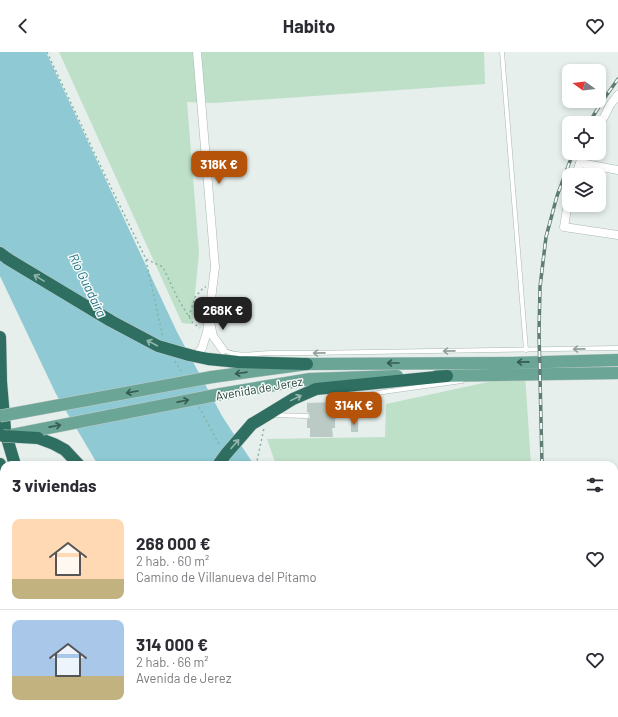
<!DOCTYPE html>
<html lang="es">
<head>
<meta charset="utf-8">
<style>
	body { margin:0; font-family:Barlow,sans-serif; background:#f7f7f7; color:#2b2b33; height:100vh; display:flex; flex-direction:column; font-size:15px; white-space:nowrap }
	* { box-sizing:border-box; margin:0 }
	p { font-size:13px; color:#7c7c81 }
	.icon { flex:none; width:22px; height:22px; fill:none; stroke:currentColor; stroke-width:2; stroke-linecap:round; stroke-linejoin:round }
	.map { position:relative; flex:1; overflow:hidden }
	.panel { position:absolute; left:0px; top:409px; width:618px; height:256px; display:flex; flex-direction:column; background:#fff; border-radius:12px 12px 0 0; box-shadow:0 2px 6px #0003 }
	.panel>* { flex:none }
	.needle { width:26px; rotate:285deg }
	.fabs { position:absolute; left:562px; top:12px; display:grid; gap:8px }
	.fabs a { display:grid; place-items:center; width:44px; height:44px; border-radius:8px; background:#fff; box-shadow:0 2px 6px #0003; font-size:20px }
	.price { position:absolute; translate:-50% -34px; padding:0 9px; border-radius:8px; background:#b45309; color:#fff; font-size:13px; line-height:26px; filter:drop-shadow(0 1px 2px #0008) }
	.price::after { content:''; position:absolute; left:50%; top:24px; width:12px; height:9px; margin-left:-6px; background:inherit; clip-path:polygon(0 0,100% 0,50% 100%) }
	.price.active { background:#222; color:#fff }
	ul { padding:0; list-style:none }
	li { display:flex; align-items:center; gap:12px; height:100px; padding:0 12px }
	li+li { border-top:1px solid #e1e1e2 }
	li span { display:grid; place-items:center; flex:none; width:112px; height:80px; border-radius:8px; color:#555 }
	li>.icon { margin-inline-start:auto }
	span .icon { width:48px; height:48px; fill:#fffc; stroke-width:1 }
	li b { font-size:17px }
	h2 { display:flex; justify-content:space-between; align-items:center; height:48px; padding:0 12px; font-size:17px }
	header { display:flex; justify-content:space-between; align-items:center; height:52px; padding:0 12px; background:#fff; font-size:18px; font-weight:700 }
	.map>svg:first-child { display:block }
	.green { fill:#bfe0c8 }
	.water { fill:#8ec9d4 }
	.building { fill:#bbcac4 }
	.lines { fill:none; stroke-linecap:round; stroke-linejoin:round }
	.service-casing { stroke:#a8b8b2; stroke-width:5 }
	.minor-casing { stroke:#a8b8b2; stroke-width:9 }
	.primary-casing { stroke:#c2cac8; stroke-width:13 }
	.motorway-casing { stroke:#c2cac8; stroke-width:13 }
	.path { stroke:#86b3a5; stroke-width:1.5; stroke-dasharray:2 3; stroke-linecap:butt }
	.service { stroke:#fff; stroke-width:4 }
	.minor { stroke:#fff; stroke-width:8 }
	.primary { stroke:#6aa596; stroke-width:12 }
	.motorway { stroke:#2f6f62; stroke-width:12 }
	.rail-casing { stroke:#5f7d75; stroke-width:3.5 }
	.rail { stroke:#f7fbf9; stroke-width:2; stroke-dasharray:6; stroke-linecap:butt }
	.primary-bridge-casing { stroke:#c2cac8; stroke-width:13; stroke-linecap:butt }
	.motorway-bridge-casing { stroke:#c2cac8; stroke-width:13; stroke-linecap:butt }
	.primary-bridge { stroke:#6aa596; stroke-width:12 }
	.motorway-bridge { stroke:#2f6f62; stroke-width:12 }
	.oneway { stroke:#93b5ae }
	.oneway2 { stroke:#92a09c }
	.oneway3 { stroke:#365b51 }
	.labels { text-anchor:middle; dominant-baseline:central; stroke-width:3; stroke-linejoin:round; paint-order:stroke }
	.street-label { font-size:12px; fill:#24423a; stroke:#f7fbf9 }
	.water-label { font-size:13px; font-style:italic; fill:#1c6f80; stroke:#f7fbf9 }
</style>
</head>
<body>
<header><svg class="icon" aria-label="back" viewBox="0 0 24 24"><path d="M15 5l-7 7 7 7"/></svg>Habito<svg class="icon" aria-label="heart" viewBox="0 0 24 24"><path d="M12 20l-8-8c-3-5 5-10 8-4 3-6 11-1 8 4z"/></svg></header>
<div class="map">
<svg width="618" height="665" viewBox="0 0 618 665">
	<rect width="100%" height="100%" fill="#e6efeb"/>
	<g class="green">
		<path d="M59,0H484L485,32L214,51L187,50L199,201L192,272L182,271Z"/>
		<path d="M525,322L531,413H276L267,387L385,385L386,352Z"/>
		<path d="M614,541H618V665H451L448,661H614Z"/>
		<path d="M148,661H241L244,665H145Z"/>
	</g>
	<g class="water">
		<path d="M0,0H46L177,280L222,364L254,413H98L56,342L0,224Z"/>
		<path d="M253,661H423L426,665H256Z"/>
	</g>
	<g class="building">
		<path d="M334,350V359L332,364L333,366L335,367V376H332L333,385H310V376H307V367L310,366V364L309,361L307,360V351Z"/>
		<rect x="351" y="367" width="7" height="13"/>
	</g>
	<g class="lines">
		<defs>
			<g id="service">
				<path d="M502,0L526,298"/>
				<path d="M223,298C240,306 255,301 272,301C284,301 295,301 307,301L618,296"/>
				<path d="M273,363L307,364"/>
				<path d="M335,364L349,346L390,339L462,329"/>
			</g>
			<g id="minor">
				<path d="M599,75L610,53L618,43"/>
				<path d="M580,111L618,118"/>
				<path d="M576,123L580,111L585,101"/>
				<path d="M569,145L564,175L618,183"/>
				<path d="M210,270L213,284L223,298"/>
				<path d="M192,303L198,301L202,296L207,280L215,215L197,0"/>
			</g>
			<g id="primary">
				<path d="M437,324L618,321"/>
				<path d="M212,325L307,312L511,311L618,308"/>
				<path d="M221,342L310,327L397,324"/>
			</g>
			<g id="motorway">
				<path d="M0,201L8,207"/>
				<path d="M0,285L1,330L5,377"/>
				<path d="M189,303L208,307L238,310L307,312"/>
				<path d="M252,372L267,363L293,347L316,337L447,324"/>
				<path d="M4,376L15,413"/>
				<path d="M38,386L54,392L65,398L79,413"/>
				<path d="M0,412L4,433"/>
				<path d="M0,435L4,448"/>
				<path d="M0,566L4,567"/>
				<path d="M0,653L4,637"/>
				<path d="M12,665L13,661"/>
				<path d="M54,665L57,661"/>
			</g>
		</defs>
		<use href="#service" class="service-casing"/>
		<use href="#minor" class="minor-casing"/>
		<use href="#primary" class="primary-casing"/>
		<use href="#motorway" class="motorway-casing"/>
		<g class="path">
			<path d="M47,0L101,115L146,207L163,215L177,245L189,265L193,271L200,276"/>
			<path d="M146,208L163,286"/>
			<path d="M189,265L195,245L204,235H206"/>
			<path d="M175,309L182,321"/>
			<path d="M199,355L220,394"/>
			<path d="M259,413L257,409L264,376"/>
			<path d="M116,661L122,665"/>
			<path d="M224,661L228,665"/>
			<path d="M426,661L429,665"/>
			<path d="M70,665L73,661"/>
			<path d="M99,665L101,661"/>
			<path d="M102,665L105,661"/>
			<path d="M123,665L125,661"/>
			<path d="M127,665L130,661"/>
			<path d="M144,665L147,661"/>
		</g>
		<use href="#service" class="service"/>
		<use href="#minor" class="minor"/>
		<use href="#primary" class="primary"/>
		<use href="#motorway" class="motorway"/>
		<defs>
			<g id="rail">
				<path d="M589,71L603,48L618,27"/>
				<path d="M542,413L539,280L540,235L546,185L557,144L573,101"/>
				<path d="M478,665L480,661"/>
			</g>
		</defs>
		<use href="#rail" class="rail-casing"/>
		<use href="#rail" class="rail"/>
		<defs>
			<g id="primary-bridge">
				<path d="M0,364L212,325"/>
				<path d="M12,383L221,342"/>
			</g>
			<g id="motorway-bridge">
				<path d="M8,207L111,269L158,294L189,303"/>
				<path d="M3,384L38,386"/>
				<path d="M218,413L226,402L252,372"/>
			</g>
		</defs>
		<use href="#primary-bridge" class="primary-bridge-casing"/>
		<use href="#motorway-bridge" class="motorway-bridge-casing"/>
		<use href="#primary-bridge" class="primary-bridge"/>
		<use href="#motorway-bridge" class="motorway-bridge"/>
	</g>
	<defs><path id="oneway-shaft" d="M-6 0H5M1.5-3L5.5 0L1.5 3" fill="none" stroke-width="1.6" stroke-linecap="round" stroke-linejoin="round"/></defs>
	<g class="oneway">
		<use href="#oneway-shaft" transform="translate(39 226) rotate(-149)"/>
		<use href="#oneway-shaft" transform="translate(152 291) rotate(-152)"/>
		<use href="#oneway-shaft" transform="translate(296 346) rotate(-26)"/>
		<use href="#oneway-shaft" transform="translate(235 392) rotate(-49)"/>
	</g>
	<g class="oneway2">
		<use href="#oneway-shaft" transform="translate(579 297) rotate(179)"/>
		<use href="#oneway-shaft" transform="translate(449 299) rotate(179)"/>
		<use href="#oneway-shaft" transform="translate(319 301) rotate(179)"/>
	</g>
	<g class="oneway3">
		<use href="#oneway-shaft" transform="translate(523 310) rotate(179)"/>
		<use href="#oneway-shaft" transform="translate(393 311) rotate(180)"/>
		<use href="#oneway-shaft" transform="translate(241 321) rotate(172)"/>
		<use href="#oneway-shaft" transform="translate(132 340) rotate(170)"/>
		<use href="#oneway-shaft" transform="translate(183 349) rotate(-11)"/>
		<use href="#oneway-shaft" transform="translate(55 374) rotate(-11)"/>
	</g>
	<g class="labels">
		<g class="street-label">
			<text transform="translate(259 336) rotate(-10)">Avenida de Jerez</text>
		</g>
		<g class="water-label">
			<text transform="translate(88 233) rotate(64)">Río Guadaíra</text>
		</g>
	</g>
</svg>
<div class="fabs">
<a><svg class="needle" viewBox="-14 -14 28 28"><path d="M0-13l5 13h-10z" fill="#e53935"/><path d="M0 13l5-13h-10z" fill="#7c7c81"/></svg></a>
<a><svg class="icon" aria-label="locate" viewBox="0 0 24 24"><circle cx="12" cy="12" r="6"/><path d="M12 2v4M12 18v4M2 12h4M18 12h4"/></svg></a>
<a><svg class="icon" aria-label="layers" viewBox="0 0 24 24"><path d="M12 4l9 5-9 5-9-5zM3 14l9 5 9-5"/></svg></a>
</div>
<b class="price" style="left:219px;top:133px">318K €</b>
<b class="price active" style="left:223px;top:279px">268K €</b>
<b class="price" style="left:354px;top:374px">314K €</b>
<section class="panel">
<h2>3 viviendas<svg class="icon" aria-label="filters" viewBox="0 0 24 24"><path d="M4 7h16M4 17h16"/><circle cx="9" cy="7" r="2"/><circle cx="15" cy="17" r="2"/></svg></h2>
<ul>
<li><span style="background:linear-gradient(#ffd9b3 75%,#c2b280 0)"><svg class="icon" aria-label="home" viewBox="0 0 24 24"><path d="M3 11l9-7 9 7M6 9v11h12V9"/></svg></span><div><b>268 000 €</b><p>2 hab. · 60 m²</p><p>Camino de Villanueva del Pítamo</p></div><svg class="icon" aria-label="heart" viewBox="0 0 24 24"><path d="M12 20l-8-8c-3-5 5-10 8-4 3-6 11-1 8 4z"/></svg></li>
<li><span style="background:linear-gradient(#a9c7e8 70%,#c2b280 0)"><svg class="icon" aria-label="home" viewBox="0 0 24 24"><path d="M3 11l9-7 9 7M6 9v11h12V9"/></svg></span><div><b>314 000 €</b><p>2 hab. · 66 m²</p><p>Avenida de Jerez</p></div><svg class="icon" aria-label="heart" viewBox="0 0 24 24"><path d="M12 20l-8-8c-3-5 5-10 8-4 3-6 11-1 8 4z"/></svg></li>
</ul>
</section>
</div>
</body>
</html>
